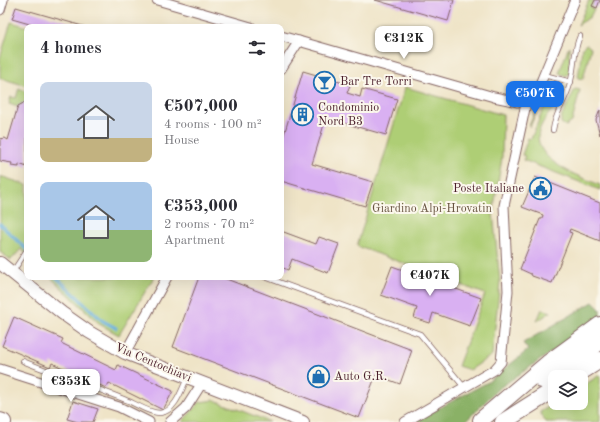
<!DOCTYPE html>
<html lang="en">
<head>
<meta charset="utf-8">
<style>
	body { margin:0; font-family:"Old Standard TT",serif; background:#f2f2f3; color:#2b2b33; height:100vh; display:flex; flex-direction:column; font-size:15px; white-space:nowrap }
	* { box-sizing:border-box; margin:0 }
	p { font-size:13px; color:#7c7c81 }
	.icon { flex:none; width:22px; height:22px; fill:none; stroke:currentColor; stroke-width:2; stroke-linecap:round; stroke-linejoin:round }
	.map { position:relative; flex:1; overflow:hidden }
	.panel { position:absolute; left:24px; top:24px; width:260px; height:256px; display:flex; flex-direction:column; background:#fff; border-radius:8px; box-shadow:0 4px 16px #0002 }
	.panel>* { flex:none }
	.tools { position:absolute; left:548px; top:370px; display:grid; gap:8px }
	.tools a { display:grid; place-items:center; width:40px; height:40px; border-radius:8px; background:#fff; box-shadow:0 4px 16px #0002; font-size:20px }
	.price { position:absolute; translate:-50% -34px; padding:0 9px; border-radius:8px; background:#fff; color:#222; font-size:13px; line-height:26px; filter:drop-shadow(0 1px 2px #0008) }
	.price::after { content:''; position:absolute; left:50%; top:24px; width:12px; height:9px; margin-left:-6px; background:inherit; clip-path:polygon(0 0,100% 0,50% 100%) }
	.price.selected { background:#1a73e8; color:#fff }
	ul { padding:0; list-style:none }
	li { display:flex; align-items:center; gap:12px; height:100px; padding:0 16px }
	li span { display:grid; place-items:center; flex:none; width:112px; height:80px; border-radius:8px; color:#555 }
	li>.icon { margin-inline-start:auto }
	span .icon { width:48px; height:48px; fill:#fffc; stroke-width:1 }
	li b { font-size:17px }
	h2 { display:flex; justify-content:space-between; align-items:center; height:48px; padding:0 16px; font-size:17px }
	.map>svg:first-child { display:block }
	.green { fill:#aece75; stroke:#7c7650 }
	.forest { fill:#8ab166; stroke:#6a6848 }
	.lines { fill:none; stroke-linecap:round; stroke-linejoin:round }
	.stream { stroke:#63addb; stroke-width:3.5 }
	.building { fill:#d9b0f2 }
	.lane-casing { stroke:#846462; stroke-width:6 }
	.street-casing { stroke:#846462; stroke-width:11 }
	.secondary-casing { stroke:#846462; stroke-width:14 }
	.highway-casing { stroke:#846462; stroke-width:18 }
	.lane { stroke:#fff; stroke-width:4.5 }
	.street { stroke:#fff; stroke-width:9 }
	.secondary { stroke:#fff; stroke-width:12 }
	.highway { stroke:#fff; stroke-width:16 }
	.labels { text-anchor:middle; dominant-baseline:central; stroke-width:4; stroke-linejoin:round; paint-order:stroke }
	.poi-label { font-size:12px; fill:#4a1f2b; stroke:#fbf7ec; text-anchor:start }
	.park-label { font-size:12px; fill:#685441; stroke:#fbf7ec }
	.street-label { font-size:12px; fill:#4a1f2b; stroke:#fbf7ec }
</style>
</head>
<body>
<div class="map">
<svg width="600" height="422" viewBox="0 0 600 422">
	<rect width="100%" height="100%" fill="#fbf7ec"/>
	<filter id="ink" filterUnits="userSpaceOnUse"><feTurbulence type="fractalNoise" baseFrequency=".025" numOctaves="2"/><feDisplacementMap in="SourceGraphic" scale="8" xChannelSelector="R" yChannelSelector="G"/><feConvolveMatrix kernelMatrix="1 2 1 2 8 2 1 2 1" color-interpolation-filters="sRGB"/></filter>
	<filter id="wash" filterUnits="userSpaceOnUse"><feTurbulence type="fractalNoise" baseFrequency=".012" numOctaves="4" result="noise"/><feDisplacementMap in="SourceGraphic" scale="16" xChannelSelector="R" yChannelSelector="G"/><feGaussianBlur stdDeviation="0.9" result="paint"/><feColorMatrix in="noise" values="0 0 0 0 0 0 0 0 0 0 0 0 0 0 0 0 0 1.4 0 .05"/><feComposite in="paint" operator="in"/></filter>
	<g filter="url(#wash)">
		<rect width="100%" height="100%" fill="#efe4c7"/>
		<g class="green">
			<path d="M589,0H595L591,8L594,9L590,17L578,25Z"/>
			<path d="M11,22L28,27L27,86L0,78V58Z"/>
			<path d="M586,44L591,48L583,79L578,78L582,48Z"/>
			<path d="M569,46L570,72L566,76L559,73Z"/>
			<path d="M546,86H547L530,127L529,126Z"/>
			<path d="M557,86L564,87L565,90C559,103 547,114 541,126C526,158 578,176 600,185V190L523,160L525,156L522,155L528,138L531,139L552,88Z"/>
			<path d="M405,87L503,115L502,158L493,213L500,282L492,355L470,370L458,366L485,294L357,246Z"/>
			<path d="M19,88L27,92V101L18,107L9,104L11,97L16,98Z"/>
			<path d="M575,89L580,90L572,122L566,126L561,123V118Z"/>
			<path d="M0,176L27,185V255L21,249L11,260L0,252Z"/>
			<path d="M50,277H154L119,335L101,325Z"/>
			<path d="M542,309L551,312L537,321Z"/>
			<path d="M600,375V422H546L540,412L555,403H581V387Z"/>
			<path d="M214,400L270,422H182L200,402Z"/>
		</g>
		<path class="forest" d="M593,302L600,309V319L498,389L467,420L464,422H413L488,382L528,350L523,343Z"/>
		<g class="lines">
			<g class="stream">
				<path d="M0,224L27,250"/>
				<path d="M56,277L103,321L116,328"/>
			</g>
		</g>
		<g id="blocks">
			<g class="building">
				<path d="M375,0H454L448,21Z"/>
				<path d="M595,0H600L597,8L592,6Z"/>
				<path d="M16,7L86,27H40L12,19Z"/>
				<path d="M303,71L350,85L347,93L360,97L362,89L397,99L386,135L326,118L312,164L373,182L365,206L281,181V137L283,138Z"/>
				<path d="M27,101V167L19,164V167L11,166L12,163L0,161V139L5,138L8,140L18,106Z"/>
				<path d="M600,110V135L596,120Z"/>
				<path d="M535,177L600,203V241L570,229L569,232L572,233L552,283L532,276L531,274L520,269L540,219H542L543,215L522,207Z"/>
				<path d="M281,231L316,244L319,237L339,244L328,273L292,259L288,270L281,267Z"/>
				<path d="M392,266L481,298L470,326L433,313L430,323L414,318L417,308L381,295Z"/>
				<path d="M199,277H221L412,350L400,384L376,375L359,418L173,347Z"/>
				<path d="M14,317L63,339L61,343L116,370L118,365L173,391L163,410L109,383L106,388L52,363L50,367L2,346Z"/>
				<path d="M73,401L98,409L93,422H78L67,419Z"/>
			</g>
		</g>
	</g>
	<g filter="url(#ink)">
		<use href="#blocks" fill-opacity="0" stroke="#846462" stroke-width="1"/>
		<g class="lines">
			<defs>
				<g id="lane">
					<path d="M544,75L571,82"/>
					<path d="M553,130C555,113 566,100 570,84C575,68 573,51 580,36"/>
					<path d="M12,273L27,250"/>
					<path d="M265,277L420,334L464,387"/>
					<path d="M23,361C56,375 92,386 126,400C137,404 148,413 160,413C175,412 182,389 187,378"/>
				</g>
				<g id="street">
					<path d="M157,0L251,27"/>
					<path d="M0,10L3,0"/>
					<path d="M281,36L494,97L518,102L527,99"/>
					<path d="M281,69L299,41"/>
					<path d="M125,353L167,277"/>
					<path d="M0,369L119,407L149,422"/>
					<path d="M170,422L186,408L202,383"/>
					<path d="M405,422L494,370L501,362L508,291L504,206L527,99L540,84L575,0"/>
				</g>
				<path id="secondary" d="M0,263L62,313L89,332L125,353L303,422"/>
				<g id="highway">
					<path d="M573,377L600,360"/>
					<path d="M542,380L600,342"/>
					<path d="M481,420L548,363L600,325"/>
					<path d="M0,421L3,422"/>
					<path d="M503,422L555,389"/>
				</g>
			</defs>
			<use href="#lane" class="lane-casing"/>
			<use href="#street" class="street-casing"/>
			<use href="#secondary" class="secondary-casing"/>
			<use href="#highway" class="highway-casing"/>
			<use href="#lane" class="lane"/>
			<use href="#street" class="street"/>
			<use href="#secondary" class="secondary"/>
			<use href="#highway" class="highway"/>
		</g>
	</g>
	<defs>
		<symbol id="bar-ring" viewBox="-11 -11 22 22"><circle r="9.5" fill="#fbf7ec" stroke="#1f6fb2" stroke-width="1.5"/><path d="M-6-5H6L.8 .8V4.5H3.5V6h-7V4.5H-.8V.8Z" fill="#1f6fb2"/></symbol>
		<symbol id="building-ring" viewBox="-11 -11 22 22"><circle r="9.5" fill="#fbf7ec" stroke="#1f6fb2" stroke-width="1.5"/><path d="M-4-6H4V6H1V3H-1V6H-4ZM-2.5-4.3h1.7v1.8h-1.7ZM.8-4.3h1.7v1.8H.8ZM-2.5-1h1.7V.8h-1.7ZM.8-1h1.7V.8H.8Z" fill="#1f6fb2"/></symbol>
		<symbol id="civic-ring" viewBox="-11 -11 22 22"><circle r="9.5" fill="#fbf7ec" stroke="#1f6fb2" stroke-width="1.5"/><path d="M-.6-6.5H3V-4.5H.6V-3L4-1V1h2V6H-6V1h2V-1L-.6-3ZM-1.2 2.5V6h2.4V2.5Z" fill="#1f6fb2"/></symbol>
		<symbol id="shop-ring" viewBox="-11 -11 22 22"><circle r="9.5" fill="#fbf7ec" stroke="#1f6fb2" stroke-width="1.5"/><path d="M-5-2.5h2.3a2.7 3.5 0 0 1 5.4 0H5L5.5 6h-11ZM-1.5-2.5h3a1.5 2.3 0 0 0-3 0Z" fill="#1f6fb2"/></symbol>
	</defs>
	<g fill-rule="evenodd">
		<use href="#bar-ring" x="312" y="70" width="25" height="25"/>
		<use href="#building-ring" x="290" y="102" width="25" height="25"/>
		<use href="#civic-ring" x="528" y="176" width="25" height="25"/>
		<use href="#shop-ring" x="306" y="364" width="25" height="25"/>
	</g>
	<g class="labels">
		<g class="poi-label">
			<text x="340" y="82">Bar Tre Torri</text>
			<text x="318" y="108">Condominio<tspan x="318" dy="14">Nord B3</tspan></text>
			<text x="524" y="189" text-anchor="end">Poste Italiane</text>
			<text x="334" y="377">Auto G.R.</text>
		</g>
		<g class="park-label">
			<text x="432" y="209">Giardino Alpi-Hrovatin</text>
		</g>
		<g class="street-label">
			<text transform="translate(153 363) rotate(23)">Via Centochiavi</text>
		</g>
	</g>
</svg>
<div class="tools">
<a><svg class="icon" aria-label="layers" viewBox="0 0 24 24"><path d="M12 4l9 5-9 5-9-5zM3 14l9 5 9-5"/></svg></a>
</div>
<b class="price" style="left:404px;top:60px">€312K</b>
<b class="price selected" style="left:535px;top:115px">€507K</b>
<b class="price" style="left:430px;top:297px">€407K</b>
<b class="price" style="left:71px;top:403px">€353K</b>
<section class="panel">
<h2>4 homes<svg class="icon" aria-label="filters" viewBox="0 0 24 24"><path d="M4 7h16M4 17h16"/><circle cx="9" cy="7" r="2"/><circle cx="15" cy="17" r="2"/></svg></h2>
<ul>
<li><span style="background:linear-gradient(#c9d6e8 70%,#c2b280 0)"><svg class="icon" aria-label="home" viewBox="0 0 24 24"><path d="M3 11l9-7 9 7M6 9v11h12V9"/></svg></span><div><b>€507,000</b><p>4 rooms · 100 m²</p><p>House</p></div></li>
<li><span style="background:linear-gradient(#a9c7e8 60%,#8fb573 0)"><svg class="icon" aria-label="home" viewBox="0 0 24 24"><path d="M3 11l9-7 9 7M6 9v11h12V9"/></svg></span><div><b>€353,000</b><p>2 rooms · 70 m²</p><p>Apartment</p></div></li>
</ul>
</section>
</div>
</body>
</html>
